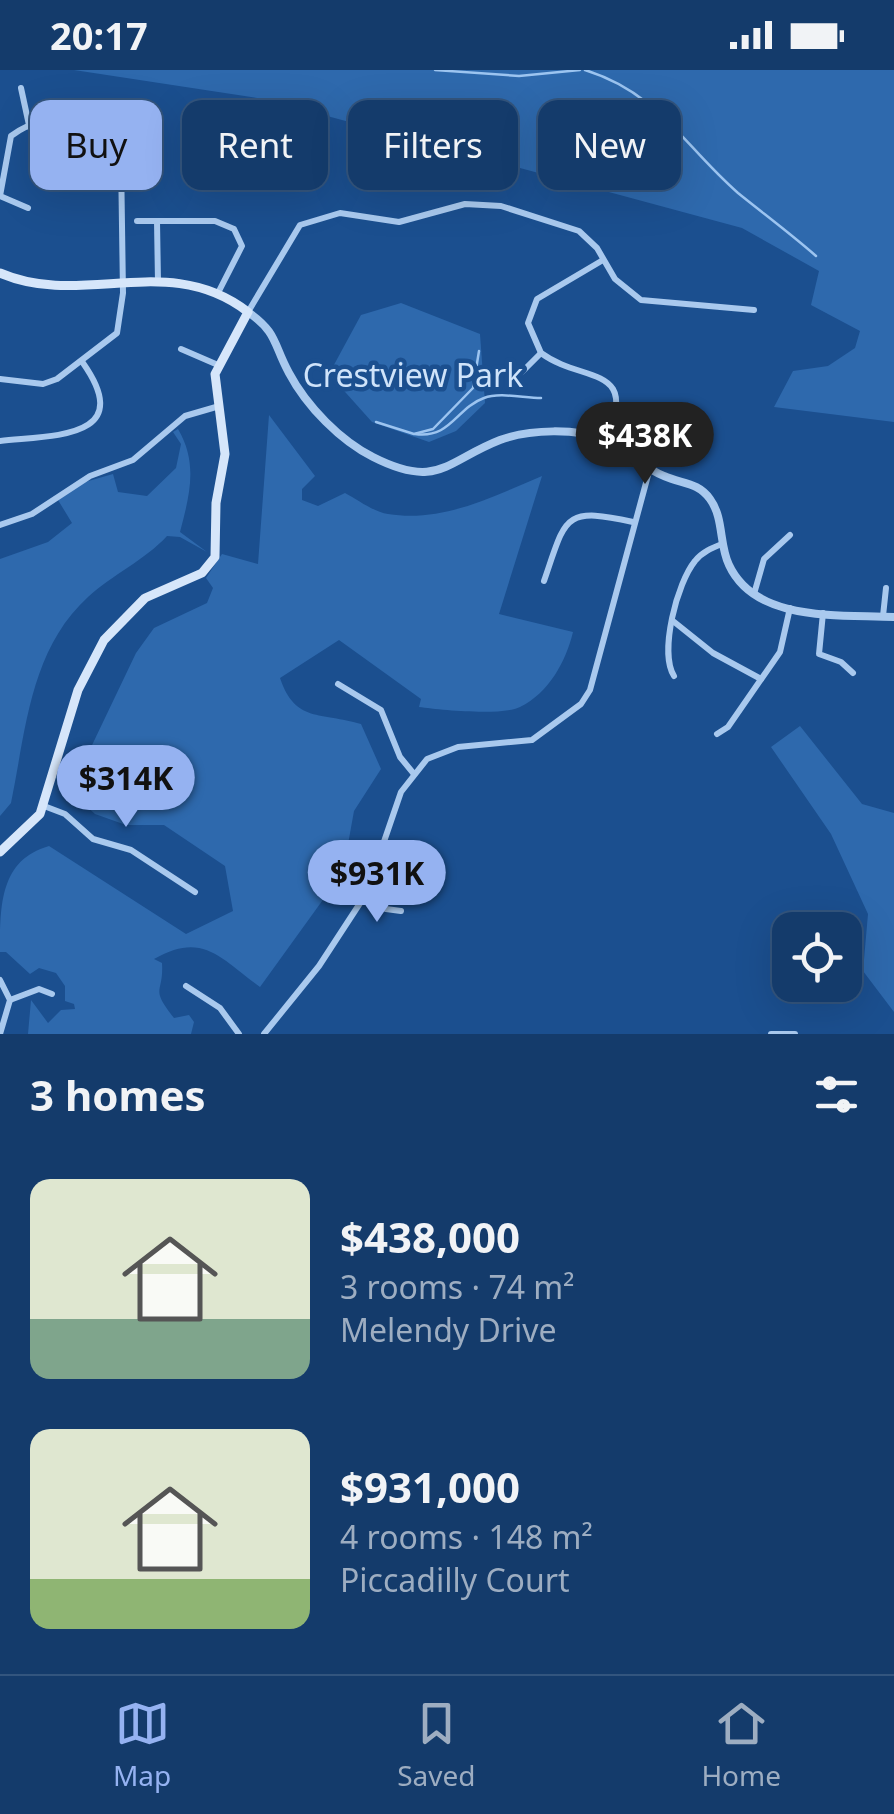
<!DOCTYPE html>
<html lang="en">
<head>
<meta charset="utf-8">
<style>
	body { margin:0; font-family:"Noto Sans",sans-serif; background:#1d4271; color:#f1f3f6; height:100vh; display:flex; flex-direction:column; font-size:38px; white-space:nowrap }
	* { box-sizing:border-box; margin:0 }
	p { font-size:32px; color:#9dadc1 }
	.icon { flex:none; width:55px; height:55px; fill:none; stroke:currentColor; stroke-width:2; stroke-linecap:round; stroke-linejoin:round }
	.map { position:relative; height:964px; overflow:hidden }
	.details { display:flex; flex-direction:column; background:#143b6b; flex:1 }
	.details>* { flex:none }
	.banner { position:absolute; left:30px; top:30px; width:835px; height:90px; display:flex; gap:20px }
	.buttons { position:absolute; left:772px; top:842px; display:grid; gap:20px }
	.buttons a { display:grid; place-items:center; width:90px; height:90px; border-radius:20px; background:#143b6b; box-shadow:0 10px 40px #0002,0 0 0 2px #33557e; font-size:50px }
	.price { position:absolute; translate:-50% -85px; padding:0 22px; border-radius:35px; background:#95b2f1; color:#111; font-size:32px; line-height:65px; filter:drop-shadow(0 2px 5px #0008) }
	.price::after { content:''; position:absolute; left:50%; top:60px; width:30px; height:22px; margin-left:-15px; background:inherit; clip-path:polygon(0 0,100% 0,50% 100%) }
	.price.on { background:#222; color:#fff }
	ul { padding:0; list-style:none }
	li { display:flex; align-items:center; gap:30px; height:250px; padding:0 30px }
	li span { display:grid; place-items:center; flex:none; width:280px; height:200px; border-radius:20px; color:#555 }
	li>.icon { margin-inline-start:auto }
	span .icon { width:120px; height:120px; fill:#fffc; stroke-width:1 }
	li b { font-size:42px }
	h2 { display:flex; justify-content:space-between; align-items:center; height:120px; padding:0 30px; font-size:42px }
	.pill { padding:0 35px; border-radius:20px; background:#143b6b; box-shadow:0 10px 40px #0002,0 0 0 2px #33557e; font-size:35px; line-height:90px }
	.pill.on { background:#95b2f1; color:#111 }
	.status { display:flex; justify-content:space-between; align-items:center; height:70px; padding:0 50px; background:#143b6b; direction:ltr }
	.status svg { height:28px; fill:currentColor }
	.dock { display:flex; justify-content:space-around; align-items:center; height:140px; border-top:2px solid #33557e; background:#143b6b; font-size:28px; color:#9dadc1 }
	.dock a { display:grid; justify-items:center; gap:5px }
	.dock .on { color:#95b2f1 }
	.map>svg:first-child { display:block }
	.green { fill:#2e69ad }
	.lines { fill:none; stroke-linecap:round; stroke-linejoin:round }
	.stream { stroke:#9cc4f0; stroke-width:2.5 }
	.minor { stroke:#a9c9ee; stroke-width:6 }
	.tertiary { stroke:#a9c9ee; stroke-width:8 }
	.secondary { stroke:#d6e6fa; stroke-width:9 }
	.labels { text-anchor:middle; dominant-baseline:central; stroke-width:9; stroke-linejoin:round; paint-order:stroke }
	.park-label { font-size:32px; fill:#cfe3fa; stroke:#1b4f8f }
</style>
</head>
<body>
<div class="status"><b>20:17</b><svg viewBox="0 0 49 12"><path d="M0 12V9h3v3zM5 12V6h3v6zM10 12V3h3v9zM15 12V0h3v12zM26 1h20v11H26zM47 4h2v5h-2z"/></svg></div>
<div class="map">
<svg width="894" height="964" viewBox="0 0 894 964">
	<rect width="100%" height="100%" fill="#1b4f8f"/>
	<g class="green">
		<path d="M74,0H894V352L774,337L793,301L828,296L855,278L860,261L811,235L819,201L742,158L316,43L303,35Z"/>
		<path d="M401,233L480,264L485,333L456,361L429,372L372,352L329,304L361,245Z"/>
		<path d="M269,345L315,406L302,419V430L318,436L345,423C358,430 374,442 388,444C443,453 494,426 542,406L499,544L573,562C566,591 549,623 520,637C501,646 441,640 419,637L421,629L339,570L280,608C295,653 321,642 361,654L381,699L354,741L343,802L260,917C220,888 203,861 154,889L162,893C164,925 149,916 174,948L189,945L194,952L191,964H28L31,930L48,953L61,940L75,939L74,934L65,931V916L56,903L39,898L30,904L6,882H0C0,835 0,790 49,776L186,864L233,841L225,796L164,755H126L95,744L72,723L79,694H83L136,583L154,558L207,533L213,518L206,508L222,484L258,494Z"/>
		<path d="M178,359C198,393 190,424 180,462L207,482L180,467L167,466C145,490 112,505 88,527C30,580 26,660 11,733L0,746V489L48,472L72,453L58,430L85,412L113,404L118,422L147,426L176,398L181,374L173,362Z"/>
		<path d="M800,656L862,734L894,743V942L863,901L868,844L831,764L771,677Z"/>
	</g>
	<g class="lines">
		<g class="stream">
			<path d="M435,0L519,6L580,0"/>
			<path d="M585,0C659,23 682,74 738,123C764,144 791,164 816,186"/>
			<path d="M376,352L414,364L433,359L473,318L479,281"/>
			<path d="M415,364C451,369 456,338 484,328C499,322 524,328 541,328"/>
		</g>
		<g class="minor">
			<path d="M21,18L29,55"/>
			<path d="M137,151H157"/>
			<path d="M603,190L537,229L528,253L541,283C583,314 640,293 606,370"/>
			<path d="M158,212L157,151H215L234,159L242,176L219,221"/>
			<path d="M248,242L300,155L340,143L399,152L465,134L501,136L579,161L597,178L615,209L641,230L754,240"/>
			<path d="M181,279L218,295"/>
			<path d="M522,302L541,283"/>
			<path d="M0,309L43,314L57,309L117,263L123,223L121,88C109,78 96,84 82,78C52,63 48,39 11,66L0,126L28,138"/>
			<path d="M0,371C51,365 137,370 83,293"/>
			<path d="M0,455L32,444L90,406L133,390L185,346L216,337"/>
			<path d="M544,511C566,448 562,436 633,452"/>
			<path d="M754,524L764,489L790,465"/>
			<path d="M823,543L819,584L841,592L853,603"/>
			<path d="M883,546L886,518"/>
			<path d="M673,551L713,583L761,609"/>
			<path d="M674,606C659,582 677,513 695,491C702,482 712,478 722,474"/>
			<path d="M338,614L381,640L400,687L414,704"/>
			<path d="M717,664L728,657L780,582L790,538"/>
			<path d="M44,736L65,744L93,769L131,780L195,822"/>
			<path d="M366,824L386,839L401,841"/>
			<path d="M0,910L10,930L0,964"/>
			<path d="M186,916L220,938L239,964"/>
			<path d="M10,930L39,919L52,924"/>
			<path d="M264,964L319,896L366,824L401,722L427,689L458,677L532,670L581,634L590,620L650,398"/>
			<path d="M771,964H795"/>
		</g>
		<path class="tertiary" d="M248,242C278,263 273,274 289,303C307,337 341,371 373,387C438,420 446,391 500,370C530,359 577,358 606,370C626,379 643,398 664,406C682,414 698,412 710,429C724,448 719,475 729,495C756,553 840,544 894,547"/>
		<path class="secondary" d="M0,203C83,239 168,180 248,242L215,304L225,384L216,433L215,487L202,503L145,528L104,570L78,620L40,744L0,782"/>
	</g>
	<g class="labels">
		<g class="park-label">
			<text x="413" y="304">Crestview Park</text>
		</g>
	</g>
</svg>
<div class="buttons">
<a><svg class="icon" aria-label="locate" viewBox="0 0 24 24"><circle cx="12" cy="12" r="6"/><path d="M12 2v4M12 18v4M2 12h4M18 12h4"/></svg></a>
</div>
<b class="price on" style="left:645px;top:417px">$438K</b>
<b class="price" style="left:126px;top:760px">$314K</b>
<b class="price" style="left:377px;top:855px">$931K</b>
<div class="banner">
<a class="pill on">Buy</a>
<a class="pill">Rent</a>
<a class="pill">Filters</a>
<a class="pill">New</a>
</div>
</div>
<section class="details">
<h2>3 homes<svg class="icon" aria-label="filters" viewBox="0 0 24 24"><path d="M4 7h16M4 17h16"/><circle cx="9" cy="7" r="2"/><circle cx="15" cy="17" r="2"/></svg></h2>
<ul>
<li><span style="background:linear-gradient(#dfe7d0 70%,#7fa58c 0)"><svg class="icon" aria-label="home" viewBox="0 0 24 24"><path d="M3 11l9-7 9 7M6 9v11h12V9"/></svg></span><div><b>$438,000</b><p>3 rooms · 74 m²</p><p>Melendy Drive</p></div></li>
<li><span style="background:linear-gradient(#dfe7d0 75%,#8fb573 0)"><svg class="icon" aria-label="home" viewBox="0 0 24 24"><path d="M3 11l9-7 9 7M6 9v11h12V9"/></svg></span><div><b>$931,000</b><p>4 rooms · 148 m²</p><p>Piccadilly Court</p></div></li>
</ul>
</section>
<nav class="dock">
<a class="on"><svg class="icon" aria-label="map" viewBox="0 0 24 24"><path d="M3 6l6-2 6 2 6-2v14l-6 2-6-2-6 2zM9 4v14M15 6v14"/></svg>Map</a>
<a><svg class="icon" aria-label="saved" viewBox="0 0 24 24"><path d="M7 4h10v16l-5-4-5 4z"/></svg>Saved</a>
<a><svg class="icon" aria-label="home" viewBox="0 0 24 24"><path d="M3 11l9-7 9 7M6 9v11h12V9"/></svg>Home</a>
</nav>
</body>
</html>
